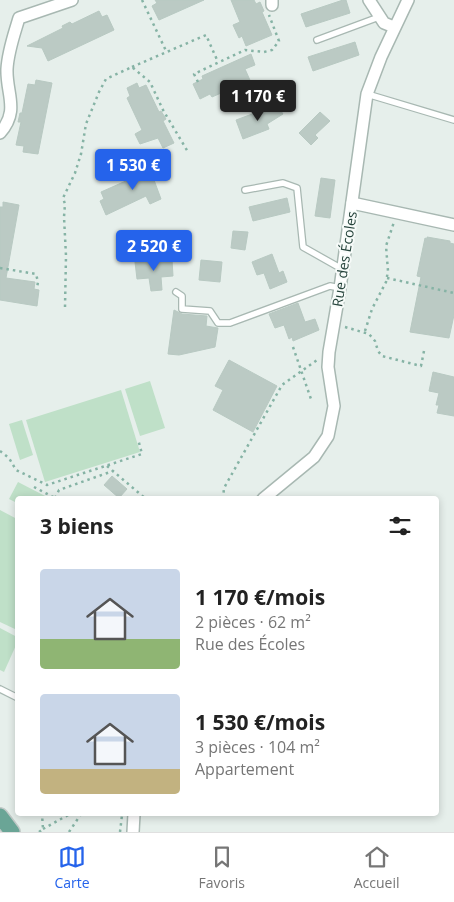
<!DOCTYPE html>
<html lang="fr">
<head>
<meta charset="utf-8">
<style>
	body { margin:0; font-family:"Open Sans",sans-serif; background:#f2f2f2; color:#222; height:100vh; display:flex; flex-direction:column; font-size:19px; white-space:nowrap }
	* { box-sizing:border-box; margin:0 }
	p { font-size:16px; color:#767676 }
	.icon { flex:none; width:28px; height:28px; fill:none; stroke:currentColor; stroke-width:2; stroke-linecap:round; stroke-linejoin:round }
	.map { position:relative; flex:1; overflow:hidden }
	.sheet { position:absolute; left:15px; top:496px; width:424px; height:320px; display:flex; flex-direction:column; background:#fff; border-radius:5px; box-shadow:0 2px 8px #0003 }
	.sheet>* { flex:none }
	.price { position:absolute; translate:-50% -42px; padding:0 11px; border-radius:5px; background:#2563eb; color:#fff; font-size:16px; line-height:32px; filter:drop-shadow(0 1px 2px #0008) }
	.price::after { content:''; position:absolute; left:50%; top:30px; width:15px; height:11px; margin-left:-8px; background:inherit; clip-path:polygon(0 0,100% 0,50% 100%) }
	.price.current { background:#222; color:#fff }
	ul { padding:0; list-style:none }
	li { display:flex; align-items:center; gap:15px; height:125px; padding:0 25px }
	li span { display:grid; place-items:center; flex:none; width:140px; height:100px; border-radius:5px; color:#555 }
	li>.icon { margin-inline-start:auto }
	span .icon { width:60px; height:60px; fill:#fffc; stroke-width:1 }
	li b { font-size:21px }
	h2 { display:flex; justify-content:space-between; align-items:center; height:60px; padding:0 25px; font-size:21px }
	.dock { display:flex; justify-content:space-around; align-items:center; height:70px; border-top:1px solid #e0e0e0; background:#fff; font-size:14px; color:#767676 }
	.dock a { display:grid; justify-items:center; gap:2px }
	.dock .current { color:#2563eb }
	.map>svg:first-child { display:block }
	.green { fill:#bfe0c8 }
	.building { fill:#bbcac4; stroke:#b8c9c2 }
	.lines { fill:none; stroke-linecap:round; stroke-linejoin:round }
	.service-casing { stroke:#a8b8b2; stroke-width:8 }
	.minor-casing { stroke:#a8b8b2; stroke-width:14 }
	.primary-casing { stroke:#c2cac8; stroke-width:18 }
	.path { stroke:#86b3a5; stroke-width:2.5; stroke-dasharray:2.5 4; stroke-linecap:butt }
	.service { stroke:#fff; stroke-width:5.5 }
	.minor { stroke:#fff; stroke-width:11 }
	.primary { stroke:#6aa596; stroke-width:15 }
	.labels { text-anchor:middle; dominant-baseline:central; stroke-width:4; stroke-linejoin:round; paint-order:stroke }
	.street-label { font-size:14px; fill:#24423a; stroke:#f7fbf9 }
</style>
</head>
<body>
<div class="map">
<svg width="454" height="832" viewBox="0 0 454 832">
	<rect width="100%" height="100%" fill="#e6efeb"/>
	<g class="green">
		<path d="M150,381L165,428L140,436L125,389Z"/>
		<path d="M121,390L140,452L45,482L26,420Z"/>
		<path d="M22,420L33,455L20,460L9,424Z"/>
		<path d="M18,482L51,499H18L17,503L9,499Z"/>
		<path d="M0,510L17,519V630L0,622Z"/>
		<path d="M0,628L17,637V643L4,672L0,670Z"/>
	</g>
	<g class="building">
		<path d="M155,0H204L159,20L152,6L157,3Z"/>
		<path d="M231,0H254L256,4L260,2L264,11L262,12L272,35L246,46L242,36L239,38L233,25L240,22Z"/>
		<path d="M343,0H346L350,13L306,27L301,14Z"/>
		<path d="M99,11L102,17L107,15L114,30L48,61L42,48L27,46L63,28L62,26L70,22L72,24Z"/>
		<path d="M355,42L359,55L313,71L308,57Z"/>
		<path d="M251,54L255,65L245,69L253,87L240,93L237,86L212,97L210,94L200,99L193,84L203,79L202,76Z"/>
		<path d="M36,80L52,83L38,154L23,152L24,146L16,145L21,122H18L20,113H22L28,84L35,85Z"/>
		<path d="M137,83L139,88L146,85L159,112L161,111L166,119L163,121L174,143L163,148L158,138L140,144L135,134L142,130L127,98L130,96L127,88Z"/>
		<path d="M277,105L283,114L267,124L269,129L243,139L236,120L263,110V113Z"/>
		<path d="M320,112L330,121L315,135L318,138L311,145L299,133Z"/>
		<path d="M159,165L164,175L154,180L161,199L150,204L146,196L106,215L100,201L104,199L101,192L128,180L127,177L136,173L137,175Z"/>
		<path d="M321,178L335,180L330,218L315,216Z"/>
		<path d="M287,198L290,212L253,221L249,207Z"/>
		<path d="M3,202L19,205L6,278L35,282L34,289L39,290L37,306L0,300V207H3Z"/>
		<path d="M233,231L248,232L245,250L231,248Z"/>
		<path d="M427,237L450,241V243L454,244V315L449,338L410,332L421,277L417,276L425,238L427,239Z"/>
		<path d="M272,254L279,273L283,271L287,282L270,289L264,273L257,275L252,262Z"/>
		<path d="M172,260L173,276L161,277L162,290L151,291L149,278L137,279L135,262Z"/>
		<path d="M201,260L222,262L220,282L199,280Z"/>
		<path d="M298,303L305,322L315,319L319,330L293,341L292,337L289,339L284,325L275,328L269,314Z"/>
		<path d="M174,310L182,314L207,316L206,326L218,328L215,347L179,355L168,354Z"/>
		<path d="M229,360L277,386L253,432L213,410L223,390L215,386Z"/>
		<path d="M433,372L454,377V416L437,413L439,405H436L439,393L429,391Z"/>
		<path d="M112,476L127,489L119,498L104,485Z"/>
	</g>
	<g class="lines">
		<defs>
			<g id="service">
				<path d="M317,40L379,17"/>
				<path d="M367,94L454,120"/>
				<path d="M245,190L283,183L297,188L303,247L342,269"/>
				<path d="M176,292L182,296V309L210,311L218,323H230L330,286L340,288"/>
				<path d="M0,689L18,698"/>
			</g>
			<g id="minor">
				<path d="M272,0V5"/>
				<path d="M369,0L384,23L394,27"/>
				<path d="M0,133C20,110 6,94 7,69C8,51 14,35 19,18L72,0"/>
				<path d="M352,203L454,225"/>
				<path d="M263,499L314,457L328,436L334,406L328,367L329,352L340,288L367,94L381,57L408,0"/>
				<path d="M133,832L134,814"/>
			</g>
			<path id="primary" d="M0,816L12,832"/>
		</defs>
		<use href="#service" class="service-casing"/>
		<use href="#minor" class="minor-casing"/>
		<use href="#primary" class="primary-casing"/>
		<g class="path">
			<path d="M142,0L167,53"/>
			<path d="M132,67L206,35L218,62"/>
			<path d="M198,82L194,74L245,50L264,52L272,50L279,41L269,15"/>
			<path d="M0,268L36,274L38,282L37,288"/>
			<path d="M387,278L454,293"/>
			<path d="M65,307L66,256L64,217L65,204L63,198L75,173L81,154L86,124L99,92L106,79L132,67L150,82L163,110L188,152"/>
			<path d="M345,327L369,334L375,341L378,351L382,356L421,366L424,351"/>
			<path d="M365,331L372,309L386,282L388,271L386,246L394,222"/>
			<path d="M293,347L312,402"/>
			<path d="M0,451L9,458L16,470L47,485L142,454L138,439"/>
			<path d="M107,466L146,499"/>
			<path d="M34,487L55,498"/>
			<path d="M55,498L59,490L113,471"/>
			<path d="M223,499L224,488L282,385L317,360"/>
			<path d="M55,814L68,815L70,814"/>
			<path d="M43,829L68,815"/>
			<path d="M39,832L43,829L42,814"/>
			<path d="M69,832L81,814"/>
			<path d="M120,832L122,815"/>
		</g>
		<use href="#service" class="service"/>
		<use href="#minor" class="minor"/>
		<use href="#primary" class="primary"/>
	</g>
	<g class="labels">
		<g class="street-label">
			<text transform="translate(344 259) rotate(-81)">Rue des Écoles</text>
		</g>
	</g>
</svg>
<b class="price current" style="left:258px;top:122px">1 170 €</b>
<b class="price" style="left:133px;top:191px">1 530 €</b>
<b class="price" style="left:154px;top:272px">2 520 €</b>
<section class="sheet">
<h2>3 biens<svg class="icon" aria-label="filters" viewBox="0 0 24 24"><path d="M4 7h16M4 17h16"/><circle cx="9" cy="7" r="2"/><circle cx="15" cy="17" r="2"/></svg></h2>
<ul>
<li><span style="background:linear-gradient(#c9d6e8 70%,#8fb573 0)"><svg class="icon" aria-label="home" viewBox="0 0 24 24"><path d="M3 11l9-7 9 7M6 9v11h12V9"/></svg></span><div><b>1 170 €/mois</b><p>2 pièces · 62 m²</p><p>Rue des Écoles</p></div></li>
<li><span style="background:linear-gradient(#c9d6e8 75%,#c2b280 0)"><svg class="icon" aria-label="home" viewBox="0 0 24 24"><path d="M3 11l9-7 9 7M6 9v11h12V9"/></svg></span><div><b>1 530 €/mois</b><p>3 pièces · 104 m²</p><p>Appartement</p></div></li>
</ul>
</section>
</div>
<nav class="dock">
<a class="current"><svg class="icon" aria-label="map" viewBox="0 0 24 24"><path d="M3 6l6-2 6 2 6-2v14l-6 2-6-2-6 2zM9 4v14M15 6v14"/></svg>Carte</a>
<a><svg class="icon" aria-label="saved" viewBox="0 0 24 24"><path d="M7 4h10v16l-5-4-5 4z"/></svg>Favoris</a>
<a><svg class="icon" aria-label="home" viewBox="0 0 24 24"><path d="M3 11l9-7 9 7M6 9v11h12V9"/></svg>Accueil</a>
</nav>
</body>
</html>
